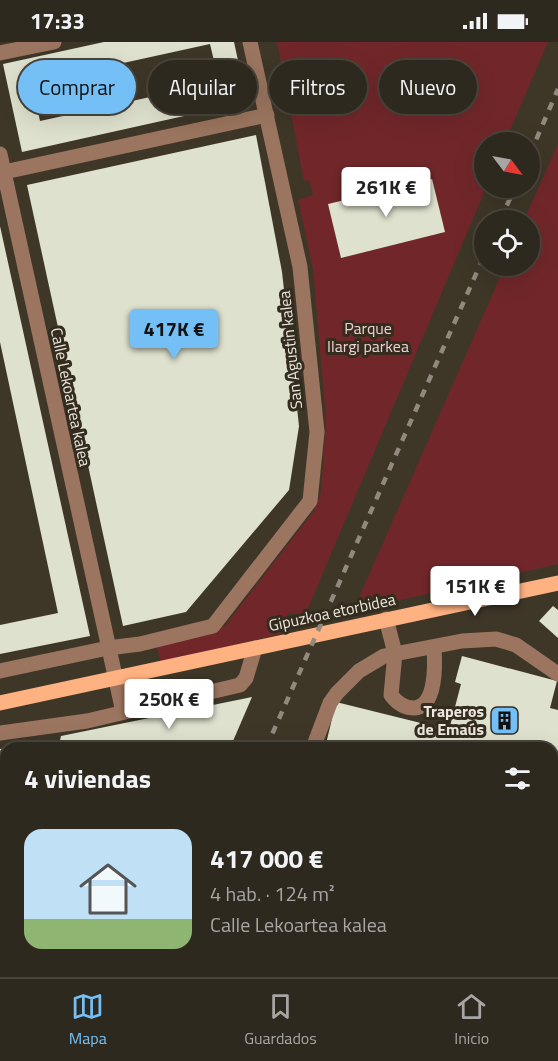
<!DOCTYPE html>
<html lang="es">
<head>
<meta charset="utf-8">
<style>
	body { margin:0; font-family:"Titillium Web",sans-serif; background:#363127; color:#f1f3f6; height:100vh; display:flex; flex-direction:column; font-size:22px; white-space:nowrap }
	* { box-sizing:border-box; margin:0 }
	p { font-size:20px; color:#a7a6a4 }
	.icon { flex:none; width:33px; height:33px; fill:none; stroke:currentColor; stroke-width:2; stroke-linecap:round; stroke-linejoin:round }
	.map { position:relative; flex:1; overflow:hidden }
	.sheet { position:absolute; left:0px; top:700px; width:558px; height:236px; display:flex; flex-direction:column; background:#2e291e; border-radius:18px 18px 0 0; box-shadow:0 6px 24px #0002,0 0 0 2px #49453c }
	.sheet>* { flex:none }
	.guide { position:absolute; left:18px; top:18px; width:522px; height:54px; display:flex; gap:12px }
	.needle { width:39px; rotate:122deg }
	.buttons { position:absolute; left:474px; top:90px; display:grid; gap:12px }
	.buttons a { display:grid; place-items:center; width:66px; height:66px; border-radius:50%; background:#2e291e; box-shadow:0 6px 24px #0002,0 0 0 2px #49453c; font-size:30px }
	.price { position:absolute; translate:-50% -51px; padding:0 14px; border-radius:6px; background:#fff; color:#222; font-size:20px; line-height:39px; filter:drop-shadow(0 2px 3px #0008) }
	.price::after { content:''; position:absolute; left:50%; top:36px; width:18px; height:14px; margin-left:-9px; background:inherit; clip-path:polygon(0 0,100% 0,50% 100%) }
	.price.current { background:#74c0f6; color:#111 }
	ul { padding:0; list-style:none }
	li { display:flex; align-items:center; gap:18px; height:150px; padding:0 24px }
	li span { display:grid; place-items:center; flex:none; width:168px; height:120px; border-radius:18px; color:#555 }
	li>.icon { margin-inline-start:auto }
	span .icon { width:72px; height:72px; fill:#fffc; stroke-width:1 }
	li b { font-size:26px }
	h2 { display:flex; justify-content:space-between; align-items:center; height:72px; padding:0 24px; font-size:26px }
	.chip { padding:0 21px; border-radius:27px; background:#2e291e; box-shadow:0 6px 24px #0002,0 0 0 2px #49453c; font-size:21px; line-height:54px }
	.chip.current { background:#74c0f6; color:#111 }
	.status { display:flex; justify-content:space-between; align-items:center; height:42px; padding:0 30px; background:#2e291e; direction:ltr }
	.status svg { height:16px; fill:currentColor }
	.dock { display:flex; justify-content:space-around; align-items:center; height:84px; border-top:2px solid #49453c; background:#2e291e; font-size:16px; color:#a7a6a4 }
	.dock a { display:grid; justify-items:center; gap:3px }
	.dock .current { color:#74c0f6 }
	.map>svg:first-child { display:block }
	.green { fill:#71272a }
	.building { fill:#dde1cd; fill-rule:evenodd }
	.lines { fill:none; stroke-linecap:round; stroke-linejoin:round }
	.minor { stroke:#9b755f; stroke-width:15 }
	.major { stroke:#feb181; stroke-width:15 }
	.rail { stroke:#908a7e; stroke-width:4.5; stroke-dasharray:8 8; stroke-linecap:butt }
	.labels { text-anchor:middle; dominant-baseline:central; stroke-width:6; stroke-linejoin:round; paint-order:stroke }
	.park-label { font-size:16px; fill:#edd0cf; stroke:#342c1e }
	.street-label { font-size:16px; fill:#ece8de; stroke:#342c1e }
	.poi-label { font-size:16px; font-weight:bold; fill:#ece8de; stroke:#342c1e; text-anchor:end }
</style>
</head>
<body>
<div class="status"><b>17:33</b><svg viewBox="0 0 49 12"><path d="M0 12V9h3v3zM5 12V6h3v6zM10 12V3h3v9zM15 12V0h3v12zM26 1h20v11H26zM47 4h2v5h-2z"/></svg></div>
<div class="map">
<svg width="558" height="935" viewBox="0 0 558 935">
	<rect width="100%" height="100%" fill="#3e3728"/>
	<g class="green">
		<path d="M277,0H548L505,100H484V146H486L306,571L288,572L280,592L161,621L156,601L224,585L314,469L321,451L326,377L313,227L298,158L313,153L309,138L304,139Z"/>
		<path d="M558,102V522L353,569L505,224H530V178H524Z"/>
	</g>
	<g class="building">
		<path d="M104,0H234L247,60L22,110L3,22ZM210,2L219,40L40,79L32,41Z"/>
		<path d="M256,93L282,230L299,384L289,448L186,570L123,584L27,143Z"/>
		<path d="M432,137L445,190L341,216L328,162Z"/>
		<path d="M0,184L90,594L0,612V583L58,571L0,300Z"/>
		<path d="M553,564L558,568V596L539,579Z"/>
		<path d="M462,614L557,639L550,666L558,668V732L552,731V706H325L336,660L449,688L461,642L455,640Z"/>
		<path d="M252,655L230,706H78L59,703L61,694Z"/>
		<path d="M6,706V724L0,728V707Z"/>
		<path d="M552,779L558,781V885L552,883Z"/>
		<path d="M6,829V864L0,865V830Z"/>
		<path d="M6,900V932L1,933L0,901Z"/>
	</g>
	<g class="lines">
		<g class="minor">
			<path d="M0,11L54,0"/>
			<path d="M0,112L123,670"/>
			<path d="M0,131L267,73"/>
			<path d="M386,577L395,611L391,653C397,661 404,666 414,666C437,665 435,621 434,605"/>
			<path d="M0,629L108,606L140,602L213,584L310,459L317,390L300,225L250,0"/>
			<path d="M0,691L87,679L240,643L246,636L255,606"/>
			<path d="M313,706L330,661L337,651L359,629L384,614L462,599L496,597L516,603L558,632"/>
			<path d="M0,812L6,811"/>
			<path d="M0,886L6,885"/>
			<path d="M121,935L123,930"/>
		</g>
		<path class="major" d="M0,661L558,541"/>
		<g class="rail">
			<path d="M530,112L558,47"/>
			<path d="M500,178L515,146"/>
			<path d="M266,706L484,214"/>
			<path d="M164,935L166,930"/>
		</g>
	</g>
	<defs>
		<symbol id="building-square" viewBox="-11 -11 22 22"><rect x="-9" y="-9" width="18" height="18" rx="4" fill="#74c0f6" stroke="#342c1e"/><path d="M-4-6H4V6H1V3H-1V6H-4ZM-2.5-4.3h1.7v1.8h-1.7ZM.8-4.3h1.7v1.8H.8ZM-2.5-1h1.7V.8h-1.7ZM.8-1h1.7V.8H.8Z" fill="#111"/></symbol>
	</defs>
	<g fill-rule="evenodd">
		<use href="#building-square" x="488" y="662" width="33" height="33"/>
	</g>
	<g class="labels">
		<g class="park-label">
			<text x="368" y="286">Parque<tspan x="368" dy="18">Ilargi parkea</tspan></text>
		</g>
		<g class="street-label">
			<text transform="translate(290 308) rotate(-96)">San Agustin kalea</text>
			<text transform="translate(71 355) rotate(78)">Calle Lekoartea kalea</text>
			<text transform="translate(332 570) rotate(-12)">Gipuzkoa etorbidea</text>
		</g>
		<g class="poi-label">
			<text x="484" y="669">Traperos<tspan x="484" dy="18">de Emaús</tspan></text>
		</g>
	</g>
</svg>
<div class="buttons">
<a><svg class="needle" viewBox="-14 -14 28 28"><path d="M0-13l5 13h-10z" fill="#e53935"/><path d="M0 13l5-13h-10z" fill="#a7a6a4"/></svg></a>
<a><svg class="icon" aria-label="locate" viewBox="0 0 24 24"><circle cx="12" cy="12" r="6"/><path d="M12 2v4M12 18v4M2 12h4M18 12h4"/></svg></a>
</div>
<b class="price" style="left:386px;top:176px">261K €</b>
<b class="price current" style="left:174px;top:318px">417K €</b>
<b class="price" style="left:475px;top:575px">151K €</b>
<b class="price" style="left:169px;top:688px">250K €</b>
<div class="guide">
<a class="chip current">Comprar</a>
<a class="chip">Alquilar</a>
<a class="chip">Filtros</a>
<a class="chip">Nuevo</a>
</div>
<section class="sheet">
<h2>4 viviendas<svg class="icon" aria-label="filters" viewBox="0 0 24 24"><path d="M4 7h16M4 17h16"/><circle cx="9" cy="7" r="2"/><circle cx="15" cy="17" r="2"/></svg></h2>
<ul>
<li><span style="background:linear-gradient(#bfe0f5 75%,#8fb573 0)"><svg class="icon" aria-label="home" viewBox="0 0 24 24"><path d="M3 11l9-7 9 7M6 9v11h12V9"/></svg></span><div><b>417 000 €</b><p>4 hab. · 124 m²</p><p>Calle Lekoartea kalea</p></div></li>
</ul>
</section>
</div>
<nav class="dock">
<a class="current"><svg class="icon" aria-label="map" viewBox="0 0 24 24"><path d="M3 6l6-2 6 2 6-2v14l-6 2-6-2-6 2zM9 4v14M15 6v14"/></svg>Mapa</a>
<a><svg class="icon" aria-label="saved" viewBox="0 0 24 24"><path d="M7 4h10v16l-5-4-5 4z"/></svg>Guardados</a>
<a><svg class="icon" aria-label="home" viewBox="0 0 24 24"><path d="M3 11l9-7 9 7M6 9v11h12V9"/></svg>Inicio</a>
</nav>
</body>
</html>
